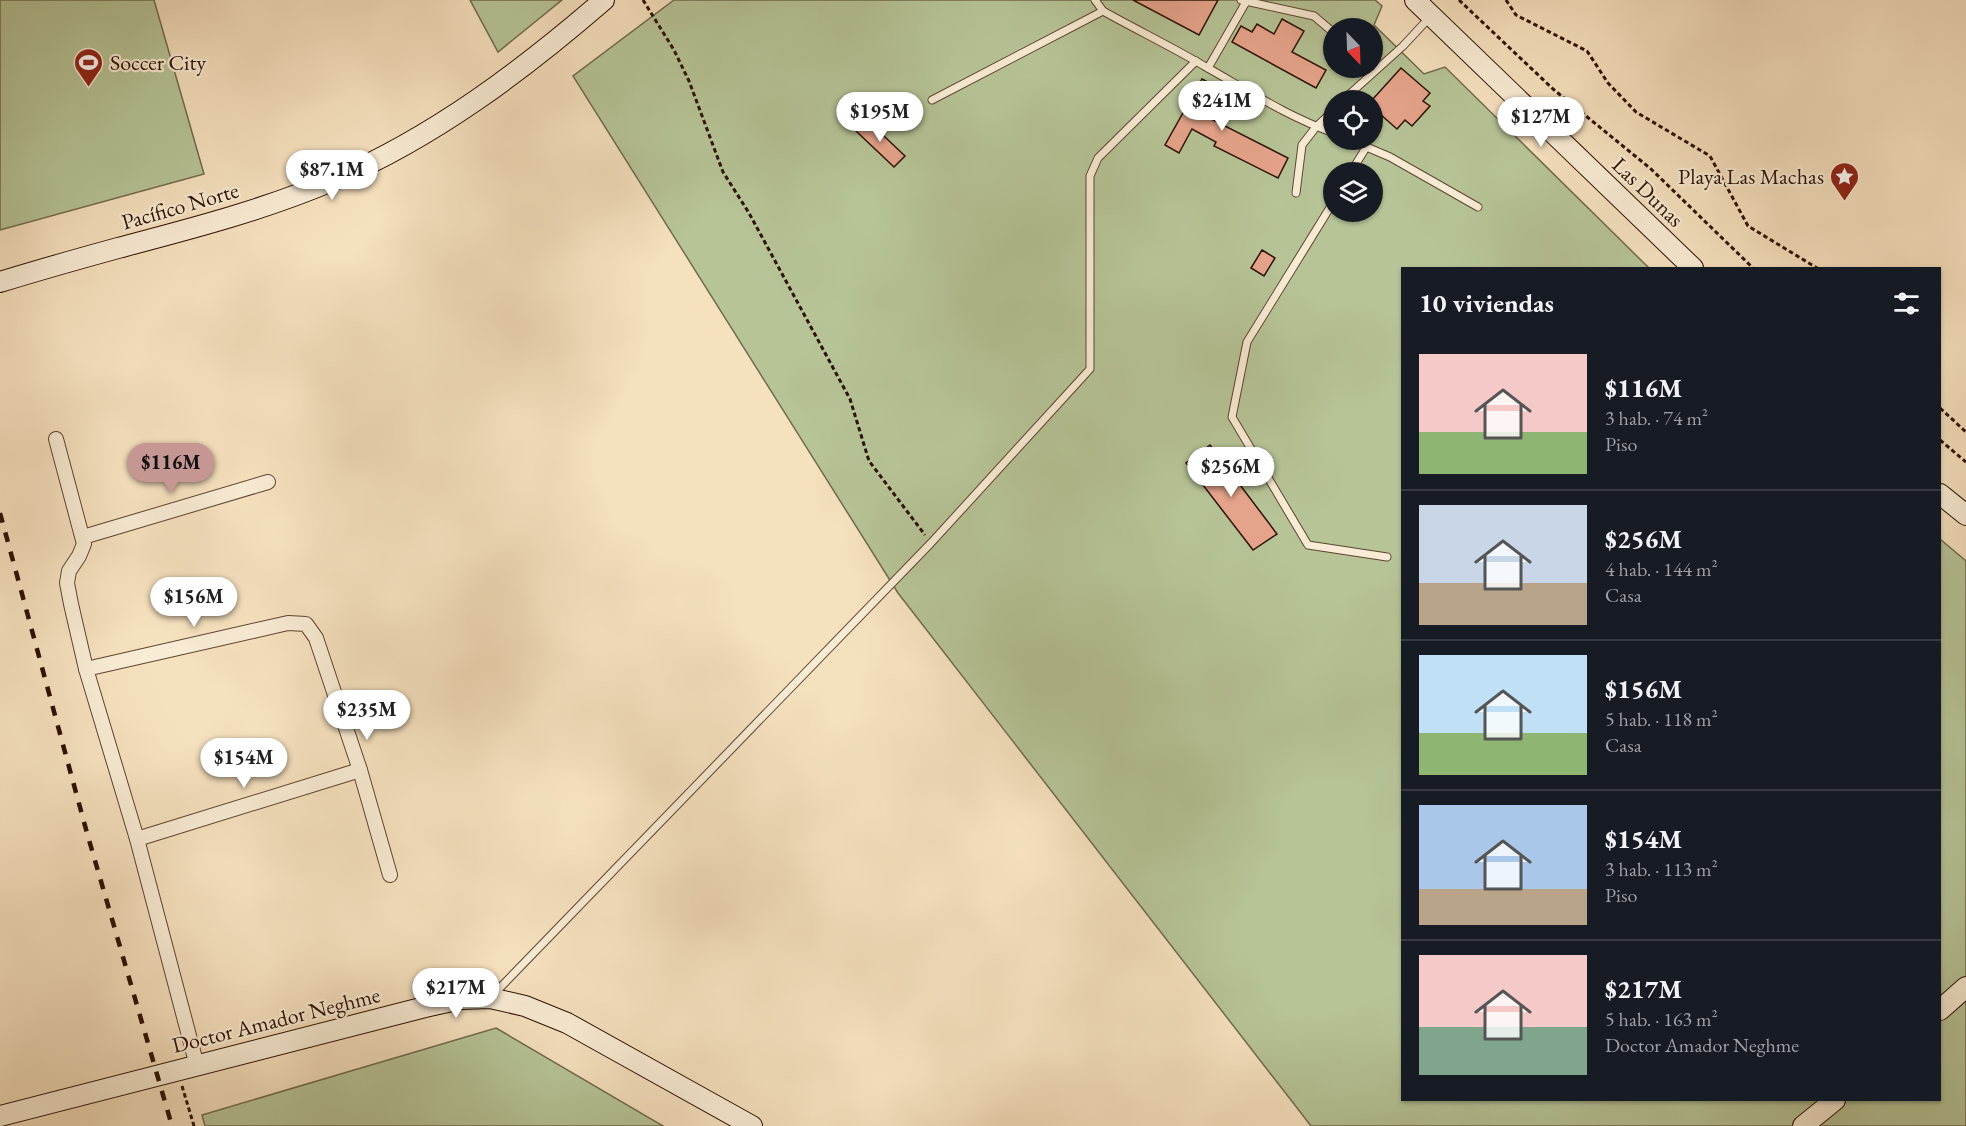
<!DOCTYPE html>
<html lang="es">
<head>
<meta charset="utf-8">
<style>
	body { margin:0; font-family:"EB Garamond",serif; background:#242831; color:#f1f3f6; height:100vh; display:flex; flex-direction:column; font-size:22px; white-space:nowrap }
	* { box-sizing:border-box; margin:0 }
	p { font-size:20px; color:#9ea1a6 }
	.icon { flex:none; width:33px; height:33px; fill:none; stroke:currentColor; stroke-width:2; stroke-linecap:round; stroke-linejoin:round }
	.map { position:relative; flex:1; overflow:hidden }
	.details { position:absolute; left:1401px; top:267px; width:540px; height:834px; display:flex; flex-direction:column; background:#171b24; border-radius:0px; box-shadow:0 2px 4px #0004 }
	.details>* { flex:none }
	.needle { width:39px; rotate:157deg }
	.buttons { position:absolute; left:1323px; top:18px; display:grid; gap:12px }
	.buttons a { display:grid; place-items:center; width:60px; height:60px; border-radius:50%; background:#171b24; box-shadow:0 2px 4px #0004; font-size:30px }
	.price { position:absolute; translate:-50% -51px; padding:0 14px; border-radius:21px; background:#fff; color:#222; font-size:20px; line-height:39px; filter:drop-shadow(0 2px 3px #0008) }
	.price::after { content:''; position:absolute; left:50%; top:36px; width:18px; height:14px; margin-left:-9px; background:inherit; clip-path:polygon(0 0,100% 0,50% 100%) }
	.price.selected { background:#c59692; color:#111 }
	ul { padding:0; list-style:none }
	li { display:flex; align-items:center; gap:18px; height:150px; padding:0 18px }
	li+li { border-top:2px solid #363941 }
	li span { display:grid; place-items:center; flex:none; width:168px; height:120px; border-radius:0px; color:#555 }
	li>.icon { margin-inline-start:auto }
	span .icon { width:72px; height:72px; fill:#fffc; stroke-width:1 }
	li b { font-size:26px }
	h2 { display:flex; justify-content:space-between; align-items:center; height:72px; padding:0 18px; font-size:26px }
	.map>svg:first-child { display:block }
	.green { fill:#b6c497; stroke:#716a4c; stroke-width:1.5; fill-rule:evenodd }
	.building { fill:#e6a48c; stroke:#2c1000; stroke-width:1.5 }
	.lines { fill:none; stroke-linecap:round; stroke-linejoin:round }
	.lane-casing { stroke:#5e4430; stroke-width:9 }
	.street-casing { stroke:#5e4430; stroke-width:16 }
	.secondary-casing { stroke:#2c1000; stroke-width:22 }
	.path { stroke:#2c1000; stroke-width:3; stroke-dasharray:4.5 3; stroke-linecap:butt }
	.lane { stroke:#f9ecd5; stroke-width:7 }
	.street { stroke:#f9ecd5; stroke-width:14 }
	.secondary { stroke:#f9ecd5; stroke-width:20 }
	.rail { stroke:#2c1000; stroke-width:4.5; stroke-dasharray:10 10; stroke-linecap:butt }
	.labels { text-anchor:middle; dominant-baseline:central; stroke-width:4.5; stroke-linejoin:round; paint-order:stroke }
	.poi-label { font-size:22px; fill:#2c1000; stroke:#f9ecd5; text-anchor:start }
	.street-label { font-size:22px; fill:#2c1000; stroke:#f9ecd5 }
</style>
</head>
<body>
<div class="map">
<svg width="1966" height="1126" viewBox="0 0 1966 1126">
	<rect width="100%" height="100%" fill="#f6e1bf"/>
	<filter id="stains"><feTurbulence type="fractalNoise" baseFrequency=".00333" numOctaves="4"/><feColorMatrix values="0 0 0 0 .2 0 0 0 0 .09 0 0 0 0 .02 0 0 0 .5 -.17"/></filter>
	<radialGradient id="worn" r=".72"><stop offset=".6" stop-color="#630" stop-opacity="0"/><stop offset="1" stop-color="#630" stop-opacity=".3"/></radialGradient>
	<g class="green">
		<path d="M0,0H154L204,174L0,230Z"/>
		<path d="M470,0H562L498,52Z"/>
		<path d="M674,0H1375L1382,6L1374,25L1424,74L1445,67L1649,268H1402V1100H1940V539L1966,561V1126H1311L898,593L573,76ZM1334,28H1372V68H1334ZM1334,100H1372V140H1334ZM1334,172H1372V212H1334Z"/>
		<path d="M496,1028L663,1126H205L202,1115Z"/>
	</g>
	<g class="building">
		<path d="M1133,0H1218L1199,35Z"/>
		<path d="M1282,19L1304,31L1292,52L1326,70L1316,88L1232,42L1241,26L1252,32L1257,24L1274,34Z"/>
		<path d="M1401,68L1430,93L1423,101L1430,106L1412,126L1405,120L1397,129L1372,107V100Z"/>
		<path d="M1202,79L1228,93L1213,120L1288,158L1278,178L1214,146L1216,142L1192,129L1179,153L1165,145Z"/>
		<path d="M867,120L905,156L894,167L856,131Z"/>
		<path d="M1262,250L1275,258L1264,276L1251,268Z"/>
		<path d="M1210,445L1277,534L1253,550L1186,463Z"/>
	</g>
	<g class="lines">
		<defs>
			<g id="lane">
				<path d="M1095,0L1103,11C1137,30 1172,47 1206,67C1247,90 1288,117 1334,133"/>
				<path d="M1241,0L1314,16L1334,33"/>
				<path d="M1208,68L1246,2"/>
				<path d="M932,100L1103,11"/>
				<path d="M1343,100L1403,46L1430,17"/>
				<path d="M1350,140L1390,157L1478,207"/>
				<path d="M1351,172L1367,146"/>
				<path d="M1296,193L1302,145L1316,127L1334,110"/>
				<path d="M1334,201L1247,342L1232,417L1308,545L1387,557"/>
				<path d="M493,995L931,543L1090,369V176L1098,158L1196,61"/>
			</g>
			<g id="street">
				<path d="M56,439L84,544L79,556L69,571L67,583L71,604L86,669L137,839L197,1066"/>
				<path d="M83,537L268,482"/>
				<path d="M86,669L288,623L306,624L316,638L360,770L390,875"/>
				<path d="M137,839L360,770"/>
			</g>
			<g id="secondary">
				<path d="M1415,0L1693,268"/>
				<path d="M0,282C39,270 78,259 118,248C190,229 264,210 334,180C434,137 522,71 604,0"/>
				<path d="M1940,494L1966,515"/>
				<path d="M1940,1010L1966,987"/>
				<path d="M0,1116L425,1007L461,999L490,998L525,1006L567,1023L752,1126"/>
				<path d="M1803,1126L1835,1100"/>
			</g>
		</defs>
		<use href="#lane" class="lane-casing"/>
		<use href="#street" class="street-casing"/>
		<use href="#secondary" class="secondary-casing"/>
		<g class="path">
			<path d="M643,0L674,50L689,81L723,172L749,213L850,399L869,461L925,535"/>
			<path d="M1459,0L1553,89L1651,169L1753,268"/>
			<path d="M1506,0L1516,15L1587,51L1608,83L1636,112L1710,156L1748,226L1817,268"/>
			<path d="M1940,408L1966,432"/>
			<path d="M1940,440L1966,462"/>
			<path d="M182,1086L194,1126"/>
		</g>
		<use href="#lane" class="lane"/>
		<use href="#street" class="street"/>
		<use href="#secondary" class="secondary"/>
		<path class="rail" d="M0,513L87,833L172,1126"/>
	</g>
	<defs>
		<symbol id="stadium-pin" viewBox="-11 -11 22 30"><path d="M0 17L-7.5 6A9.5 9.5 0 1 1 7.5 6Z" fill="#8f2418" stroke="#f9ecd5"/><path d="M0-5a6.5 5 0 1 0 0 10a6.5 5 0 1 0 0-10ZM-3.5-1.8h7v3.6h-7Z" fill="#fff"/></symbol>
		<symbol id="sight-pin" viewBox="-11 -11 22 30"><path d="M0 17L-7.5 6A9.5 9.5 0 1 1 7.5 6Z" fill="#8f2418" stroke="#f9ecd5"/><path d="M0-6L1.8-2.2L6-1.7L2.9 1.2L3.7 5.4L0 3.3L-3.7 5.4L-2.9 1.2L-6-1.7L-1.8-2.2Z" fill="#fff"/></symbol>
	</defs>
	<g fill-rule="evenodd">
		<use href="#stadium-pin" x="72" y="46" width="33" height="45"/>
		<use href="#sight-pin" x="1828" y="160" width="33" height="45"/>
	</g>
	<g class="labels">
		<g class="poi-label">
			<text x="110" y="62">Soccer City</text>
			<text x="1824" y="176" text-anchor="end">Playa Las Machas</text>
		</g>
		<g class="street-label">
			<text transform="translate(1648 192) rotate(44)">Las Dunas</text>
			<text transform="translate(180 206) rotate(-16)">Pacífico Norte</text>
			<text transform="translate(276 1020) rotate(-14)">Doctor Amador Neghme</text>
		</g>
	</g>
	<rect width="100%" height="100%" filter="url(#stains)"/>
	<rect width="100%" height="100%" fill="url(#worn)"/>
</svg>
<div class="buttons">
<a><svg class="needle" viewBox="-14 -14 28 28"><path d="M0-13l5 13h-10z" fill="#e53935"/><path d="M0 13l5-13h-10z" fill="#9ea1a6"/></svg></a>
<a><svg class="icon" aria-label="locate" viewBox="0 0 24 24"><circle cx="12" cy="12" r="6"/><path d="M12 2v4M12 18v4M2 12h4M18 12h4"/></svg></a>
<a><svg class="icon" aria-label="layers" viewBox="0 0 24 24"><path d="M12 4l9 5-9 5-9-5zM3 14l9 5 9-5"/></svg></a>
</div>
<b class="price" style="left:1222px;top:132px">$241M</b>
<b class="price" style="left:880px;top:143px">$195M</b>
<b class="price" style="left:1541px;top:148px">$127M</b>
<b class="price" style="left:332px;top:201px">$87.1M</b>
<b class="price selected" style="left:171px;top:494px">$116M</b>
<b class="price" style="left:1231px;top:498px">$256M</b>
<b class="price" style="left:194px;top:628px">$156M</b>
<b class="price" style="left:367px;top:741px">$235M</b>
<b class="price" style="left:244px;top:789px">$154M</b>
<b class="price" style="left:456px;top:1019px">$217M</b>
<section class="details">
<h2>10 viviendas<svg class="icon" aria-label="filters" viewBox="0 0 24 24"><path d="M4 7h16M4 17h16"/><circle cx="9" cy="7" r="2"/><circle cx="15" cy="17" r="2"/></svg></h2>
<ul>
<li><span style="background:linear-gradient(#f6c9c9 65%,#8fb573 0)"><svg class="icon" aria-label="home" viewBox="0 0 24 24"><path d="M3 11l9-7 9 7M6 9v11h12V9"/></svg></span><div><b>$116M</b><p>3 hab. · 74 m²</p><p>Piso</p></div></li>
<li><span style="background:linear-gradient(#c9d6e8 65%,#b9a48a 0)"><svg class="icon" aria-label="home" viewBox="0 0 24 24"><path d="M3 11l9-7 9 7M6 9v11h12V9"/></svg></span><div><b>$256M</b><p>4 hab. · 144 m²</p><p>Casa</p></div></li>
<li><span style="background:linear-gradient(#bfe0f5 65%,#8fb573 0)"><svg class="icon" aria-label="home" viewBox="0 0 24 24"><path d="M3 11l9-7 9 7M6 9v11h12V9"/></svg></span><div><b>$156M</b><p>5 hab. · 118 m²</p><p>Casa</p></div></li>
<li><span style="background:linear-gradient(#a9c7e8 70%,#b9a48a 0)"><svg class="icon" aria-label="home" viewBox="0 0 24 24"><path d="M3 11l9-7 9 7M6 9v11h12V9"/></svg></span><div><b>$154M</b><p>3 hab. · 113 m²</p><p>Piso</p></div></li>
<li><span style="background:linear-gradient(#f6c9c9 60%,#7fa58c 0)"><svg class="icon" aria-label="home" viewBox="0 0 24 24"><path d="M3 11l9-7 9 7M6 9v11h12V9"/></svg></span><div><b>$217M</b><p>5 hab. · 163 m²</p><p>Doctor Amador Neghme</p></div></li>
</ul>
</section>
</div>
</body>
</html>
